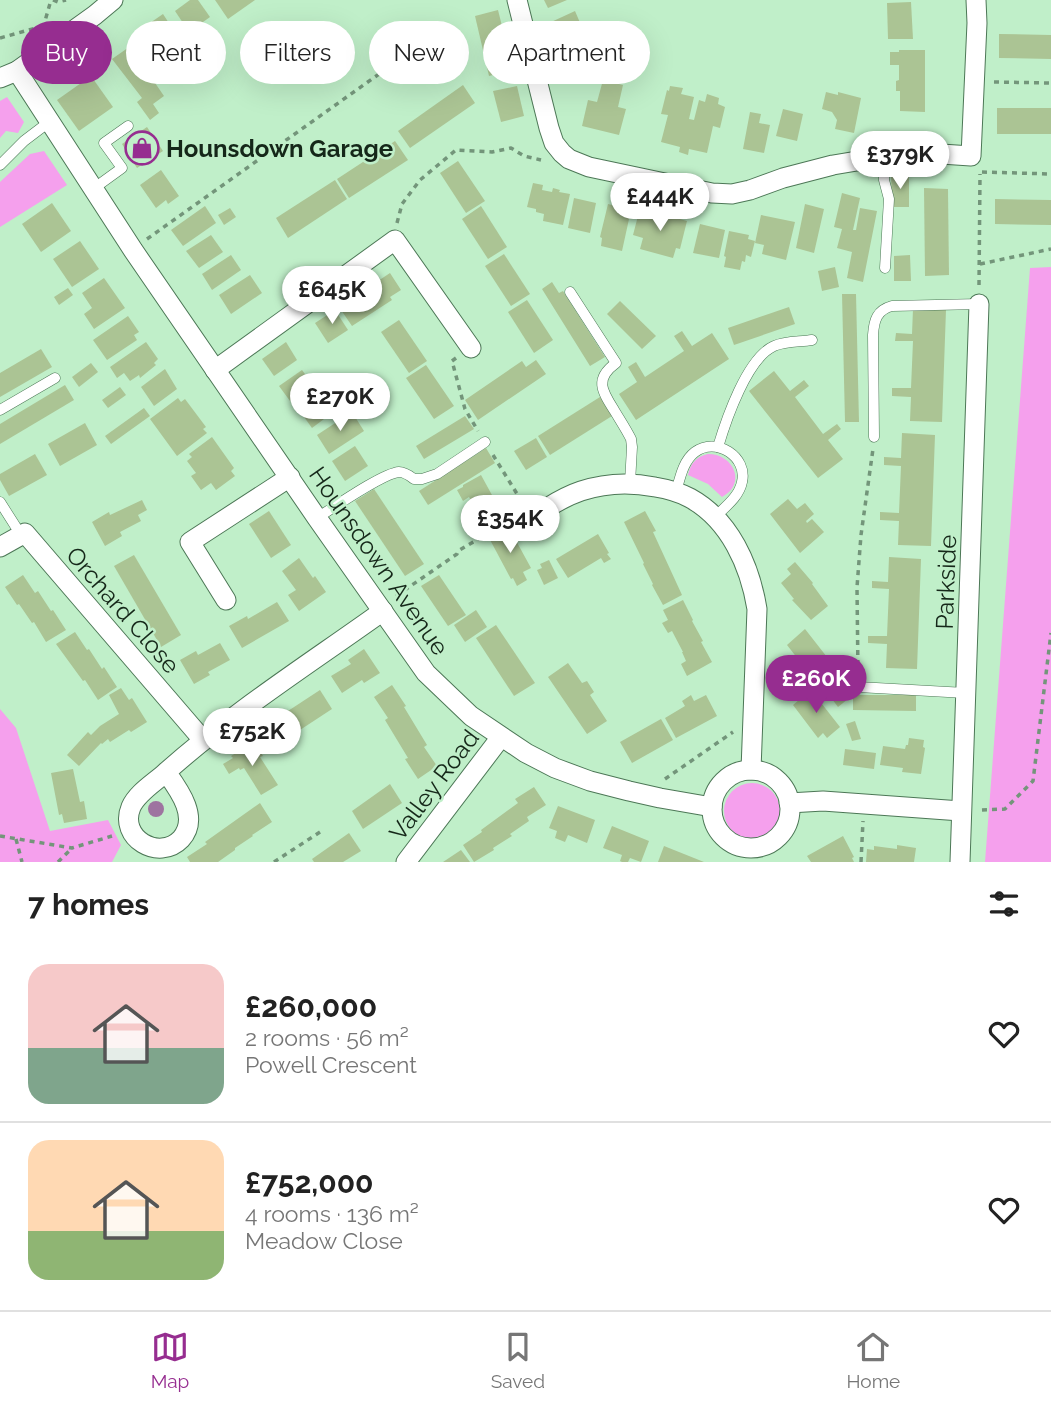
<!DOCTYPE html>
<html lang="en">
<head>
<meta charset="utf-8">
<style>
	body { margin:0; font-family:Raleway,sans-serif; background:#f2f2f2; color:#222; height:100vh; display:flex; flex-direction:column; font-size:26px; white-space:nowrap }
	* { box-sizing:border-box; margin:0 }
	p { font-size:23px; color:#767676 }
	.icon { flex:none; width:38px; height:38px; fill:none; stroke:currentColor; stroke-width:2; stroke-linecap:round; stroke-linejoin:round }
	.map { position:relative; height:862px; overflow:hidden }
	.drawer { display:flex; flex-direction:column; background:#fff; flex:1 }
	.drawer>* { flex:none }
	.top-card { position:absolute; left:21px; top:21px; width:700px; height:63px; display:flex; gap:14px }
	.price { position:absolute; translate:-50% -60px; padding:0 16px; border-radius:24px; background:#fff; color:#222; font-size:23px; line-height:46px; filter:drop-shadow(0 2px 4px #0008) }
	.price::after { content:''; position:absolute; left:50%; top:42px; width:21px; height:16px; margin-left:-10px; background:inherit; clip-path:polygon(0 0,100% 0,50% 100%) }
	.price.current { background:#962d90; color:#fff }
	ul { padding:0; list-style:none }
	li { display:flex; align-items:center; gap:21px; height:175px; padding:0 28px }
	li+li { border-top:2px solid #e0e0e0 }
	li span { display:grid; place-items:center; flex:none; width:196px; height:140px; border-radius:21px; color:#555 }
	li>.icon { margin-inline-start:auto }
	span .icon { width:84px; height:84px; fill:#fffc; stroke-width:1 }
	li b { font-size:30px }
	h2 { display:flex; justify-content:space-between; align-items:center; height:84px; padding:0 28px; font-size:30px }
	.chip { padding:0 24px; border-radius:32px; background:#fff; box-shadow:0 7px 28px #0002; font-size:24px; line-height:63px }
	.chip.current { background:#962d90; color:#fff }
	.tab-bar { display:flex; justify-content:space-around; align-items:center; height:98px; border-top:2px solid #e0e0e0; background:#fff; font-size:19px; color:#767676 }
	.tab-bar a { display:grid; justify-items:center; gap:4px }
	.tab-bar .current { color:#962d90 }
	.map>svg:first-child { display:block }
	.green { fill:#f5a0ed }
	.building { fill:#abc494 }
	.lines { fill:none; stroke-linecap:round; stroke-linejoin:round }
	.lane-casing { stroke:#4c7756; stroke-width:11 }
	.street-casing { stroke:#4c7756; stroke-width:21 }
	.path { stroke:#73957a; stroke-width:3.5; stroke-dasharray:5 5; stroke-linecap:butt }
	.lane { stroke:#fff; stroke-width:10 }
	.street { stroke:#fff; stroke-width:19 }
	.tree { fill:#9e74a0 }
	.labels { text-anchor:middle; dominant-baseline:central; stroke-width:5; stroke-linejoin:round; paint-order:stroke }
	.poi-label { font-size:24px; font-weight:bold; fill:#152719; stroke:#c0efc9; text-anchor:start }
	.street-label { font-size:24px; fill:#152719; stroke:#c0efc9 }
</style>
</head>
<body>
<div class="map">
<svg width="1051" height="862" viewBox="0 0 1051 862">
	<rect width="100%" height="100%" fill="#c0efc9"/>
	<g class="green">
		<path d="M7,97L24,122L18,133L6,131L0,138V101Z"/>
		<path d="M44,151L67,185L0,227V182L30,154Z"/>
		<path d="M1051,267V862H985L1030,268Z"/>
		<path d="M708,454C734,454 747,484 722,497L708,484L688,475C691,463 696,457 708,454Z"/>
		<path d="M0,709L16,728L50,831L108,820L121,845L112,862H0Z"/>
		<circle cx="752" cy="811" r="28"/>
	</g>
	<g class="building">
		<path d="M190,0H198L210,17L189,32L175,11Z"/>
		<path d="M215,0H255L228,19Z"/>
		<path d="M544,0H567L548,8Z"/>
		<path d="M911,2L913,39H888L887,3Z"/>
		<path d="M498,10L513,70L489,76L475,16Z"/>
		<path d="M575,11L590,46L579,51L575,44L561,50L549,23Z"/>
		<path d="M163,14L182,43L156,61L149,50L146,51L134,34Z"/>
		<path d="M999,34L1051,35V59L999,58Z"/>
		<path d="M132,45L150,71H149L154,79L153,80L164,96L153,104L159,113L150,120L137,102L142,98L112,59Z"/>
		<path d="M899,50H925V112L900,111V91H896V81L899,80V65H890V52H899Z"/>
		<path d="M157,61L168,77L161,82L150,67Z"/>
		<path d="M91,76L113,107L79,131L57,100Z"/>
		<path d="M603,80L623,85L618,107L626,109L619,135L582,126L588,100L597,102Z"/>
		<path d="M463,85L475,103L410,148L398,131Z"/>
		<path d="M517,86L524,116L501,122L493,91Z"/>
		<path d="M670,86L683,88L681,94L694,97L689,119L694,120L699,100L705,102L707,94L719,98L718,104L725,107L720,128L713,126L707,153L689,149L688,155L679,152L680,147L661,142L668,115L661,114L667,90L669,91Z"/>
		<path d="M826,92L838,95V92L861,98L854,133L835,129L837,120L832,112L822,109Z"/>
		<rect x="997" y="108" width="54" height="26"/>
		<path d="M783,109L803,114L797,141L776,136Z"/>
		<path d="M750,112L761,114L759,123L770,125L764,153L743,149Z"/>
		<path d="M147,127L163,151L137,168L122,144Z"/>
		<path d="M395,141L408,160L349,198L337,179Z"/>
		<path d="M458,161L485,201L466,213L440,173Z"/>
		<path d="M161,170L179,196L168,204L166,200L156,208L140,185Z"/>
		<path d="M909,174V207H892L891,175Z"/>
		<path d="M335,180L347,199L288,238L276,218Z"/>
		<path d="M533,183L543,185L542,190L552,192L553,188L560,190L559,192L570,194L563,225L543,221L544,214L536,212V209L527,207Z"/>
		<path d="M924,188L948,189L949,275L925,276Z"/>
		<path d="M842,193L860,198L853,230H856L860,208L877,211L863,282L847,278L852,252L837,248L842,229L834,227Z"/>
		<path d="M574,198L596,203L590,233L568,228Z"/>
		<path d="M995,199L1051,200V225L995,224Z"/>
		<path d="M52,203L71,231L41,252L22,224Z"/>
		<path d="M608,204L631,210L622,251L601,246L602,238L600,237Z"/>
		<path d="M805,204L824,209L814,253L796,248Z"/>
		<path d="M205,206L216,223L183,246L171,230Z"/>
		<path d="M481,206L507,247L488,259L462,219Z"/>
		<path d="M230,208L236,217L224,225L218,215Z"/>
		<path d="M651,211L687,221L680,249L676,248L673,258L640,249L643,238L633,235L639,212L650,215Z"/>
		<path d="M761,215L795,222L786,260L762,254L764,245L755,243Z"/>
		<path d="M700,224L725,230L719,258L693,253Z"/>
		<path d="M729,231L749,235L748,239L755,241L751,257L746,255L745,262L742,261L740,270L724,267L726,257L724,256Z"/>
		<path d="M211,235L223,252L199,268L186,251Z"/>
		<path d="M80,241L99,269L72,287L53,259Z"/>
		<path d="M504,254L530,294L511,306L485,266Z"/>
		<path d="M231,255L241,270L212,290L202,274Z"/>
		<path d="M910,255L911,281H894V256Z"/>
		<path d="M835,267L839,287L822,291L818,271Z"/>
		<path d="M390,273L401,290L390,297L392,300L352,326L339,307Z"/>
		<path d="M250,275L262,293L231,314L219,295Z"/>
		<path d="M104,278L125,308L94,329L84,314L92,308L82,293Z"/>
		<path d="M552,282L559,293L563,291L605,357L590,366L542,289Z"/>
		<path d="M68,288L73,295L59,305L54,297Z"/>
		<path d="M842,294H856L859,422H845Z"/>
		<path d="M527,300L553,340L534,353L508,312Z"/>
		<path d="M620,301L656,336L642,349L607,314Z"/>
		<path d="M789,307L795,324L734,345L728,328Z"/>
		<path d="M913,309L946,310L942,422L910,421L911,397L892,396V388H911L913,341H895L896,333L912,334Z"/>
		<path d="M335,310L348,330L328,343L315,323Z"/>
		<path d="M128,316L139,332L134,335L137,340L107,360L93,340Z"/>
		<path d="M399,320L427,361L409,373L381,332Z"/>
		<path d="M682,331L692,346L712,333L729,359L636,420L619,394L637,382L628,367L636,362L645,377L684,351L674,336Z"/>
		<path d="M146,342L158,359L154,363L156,365L140,378L139,375L130,381L124,373L117,378L110,367Z"/>
		<path d="M286,342L297,360L274,376L262,359Z"/>
		<path d="M41,349L52,367L0,397V373Z"/>
		<path d="M536,360L546,374L478,420L465,400L522,361L526,367Z"/>
		<path d="M91,363L98,372L79,387L72,377Z"/>
		<path d="M426,365L454,406L434,419L406,378Z"/>
		<path d="M165,369L177,389L154,406L141,387Z"/>
		<path d="M302,370L316,389L296,403L293,398L290,401L279,386Z"/>
		<path d="M774,371L790,391L804,380L809,386L795,397L823,434L837,424L841,429L828,440L843,459L818,478L749,391Z"/>
		<path d="M65,385L74,400L0,444V424Z"/>
		<path d="M120,387L126,395L108,408L102,400Z"/>
		<path d="M327,390L340,407L312,428L299,410Z"/>
		<path d="M600,397L612,416L550,455L538,436Z"/>
		<path d="M178,398L181,402L185,399L206,427L203,429L207,433L177,456L150,419Z"/>
		<path d="M144,408L150,416L111,444L105,436Z"/>
		<path d="M352,412L364,431L329,454L317,435Z"/>
		<path d="M465,416L474,429L424,459L416,446Z"/>
		<path d="M85,423L97,445L60,466L48,444Z"/>
		<path d="M902,433L935,435L931,546L898,545L899,521L880,520V512L899,513L901,466L884,465V457L901,458Z"/>
		<path d="M212,437L234,468L231,471L235,476L216,490L211,483L201,490L191,476L196,473L187,461L192,457L189,454Z"/>
		<path d="M536,438L547,457L526,470L514,451Z"/>
		<path d="M355,446L368,466L345,481L332,461Z"/>
		<path d="M486,448L495,463L428,505L419,491Z"/>
		<path d="M35,454L47,475L9,496L0,480V474Z"/>
		<path d="M481,475L504,517L485,527L469,497L463,501L457,490L463,487V485Z"/>
		<path d="M374,489L424,564L405,576L355,501Z"/>
		<path d="M788,499L797,509L805,503L814,514L806,521L807,523L812,519L824,532L800,553L770,514Z"/>
		<path d="M142,500L147,510L138,515L141,521L120,532L122,536L105,546L92,522L109,512L110,515Z"/>
		<path d="M269,511L291,545L271,558L249,524Z"/>
		<path d="M645,511L656,531L653,532L682,595L663,605L652,585L653,584L643,564L644,563L624,522Z"/>
		<path d="M508,526L531,568L523,572L527,580L517,586L513,578L511,579L488,536Z"/>
		<path d="M598,534L609,553L607,554L611,559L604,563L601,558L568,578L556,559Z"/>
		<path d="M134,555L181,635L161,647L114,566Z"/>
		<path d="M889,557L921,559L917,669L886,668L887,644L868,643V636H887L889,589L872,588V581L888,582Z"/>
		<path d="M299,558L313,578L315,576L326,592L299,611L288,595L296,590L282,571Z"/>
		<path d="M549,560L558,578L544,585L537,570L542,568L540,564Z"/>
		<path d="M795,562L813,583L812,584L828,606L811,620L792,600L794,599L781,583L791,574L787,569Z"/>
		<path d="M23,575L35,593L38,591L51,611L53,610L66,630L46,642L34,622L32,623L19,604L17,605L5,587Z"/>
		<path d="M439,575L466,615L448,626L421,586Z"/>
		<path d="M683,600L693,620L692,621L703,641L701,642L712,662L687,676L681,664L686,661L682,652H683L672,631L668,633L662,623L668,620L663,610Z"/>
		<path d="M277,602L289,621L242,648L229,626L247,616L248,619Z"/>
		<path d="M476,610L487,627L465,642L454,625Z"/>
		<path d="M496,625L535,683L514,696L476,638Z"/>
		<path d="M805,629L834,666L817,680L813,676L812,677L787,645Z"/>
		<path d="M75,632L87,650L89,649L102,669L104,667L117,687L98,700L85,680L83,681L56,644Z"/>
		<path d="M220,643L230,660L208,672L210,675L194,684L180,660L196,651L198,655Z"/>
		<path d="M364,649L380,673L364,683L362,680L342,693L331,676L351,664L348,660Z"/>
		<path d="M568,663L582,683L587,681L594,692L590,695L607,721L587,734L548,677Z"/>
		<path d="M392,685L406,706L404,707L427,745L424,747L437,766L418,779L405,759L408,758L385,720L388,718L374,697Z"/>
		<path d="M846,687L853,695L838,707L832,699Z"/>
		<path d="M121,688L129,700L132,698L147,722L131,732L129,730L110,742L108,739L102,744L101,743L79,766L67,755L88,732L91,735L100,726L119,714L109,695Z"/>
		<path d="M320,690L332,709L274,747L262,728Z"/>
		<path d="M811,690L840,727L827,738L823,733L818,738L793,705Z"/>
		<path d="M691,695L694,701L706,695L717,716L676,738L665,718L685,706L682,701Z"/>
		<path d="M853,695H916V711L853,710Z"/>
		<path d="M661,719L673,740L632,763L620,742Z"/>
		<path d="M855,721L861,739L852,741L846,724Z"/>
		<path d="M909,738L924,740L923,747L925,748L921,774L902,772L903,768L880,765L883,746L905,749L906,745H908Z"/>
		<path d="M254,742L263,756L260,757L278,785L261,795L244,768L240,770L239,768L229,774L223,764L233,758L231,756Z"/>
		<path d="M845,749L876,753L874,769L843,765Z"/>
		<path d="M73,769L80,802L84,801L87,819L64,823L62,814L59,815L51,773Z"/>
		<path d="M390,784L402,803L363,829L352,811Z"/>
		<path d="M534,787L546,805L527,817L529,821L510,834L512,836L493,848L494,850L474,862L463,845L482,832L481,830L518,803L515,799Z"/>
		<path d="M260,803L272,822L252,835L253,836L235,848V850L218,862H190L187,857L207,844L205,842Z"/>
		<path d="M558,806L595,820L587,843L568,835L565,842L555,838L557,831L549,828Z"/>
		<path d="M612,826L649,841L641,862L630,858L628,862H622L620,861L622,855L603,848Z"/>
		<path d="M349,833L361,851L343,862H314L312,859Z"/>
		<path d="M843,836L854,857L852,858L854,862H811L807,856Z"/>
		<path d="M897,845L916,848L914,862H866L867,849L874,850V846L897,849Z"/>
		<path d="M664,846L704,862H658Z"/>
		<path d="M461,850L470,862H443Z"/>
	</g>
	<g class="lines">
		<defs>
			<g id="lane">
				<path d="M884,157V180L889,199L885,268"/>
				<path d="M0,165L24,141L49,122"/>
				<path d="M93,189L122,168L104,143L128,126"/>
				<path d="M570,292L616,363C594,379 602,391 614,410C620,420 626,429 631,439L632,447L630,483"/>
				<path d="M0,410L55,378"/>
				<path d="M874,437L873,335C874,320 877,310 892,306L979,304"/>
				<path d="M718,447C726,420 747,358 774,346C786,341 800,342 812,340"/>
				<path d="M676,492C680,478 683,461 695,452C716,436 748,457 742,482C739,497 725,507 715,517"/>
				<path d="M0,502L21,535"/>
				<path d="M317,518C333,508 383,473 399,472C405,472 410,476 414,479H422L437,474L485,442"/>
				<path d="M858,687L966,693"/>
			</g>
			<g id="street">
				<path d="M517,0L549,128L554,143L562,153L569,159L589,167L712,193L732,194L750,190L783,178L833,165L875,158L926,153L971,156L977,23L976,0"/>
				<path d="M17,71L133,250L317,518L426,673L471,716L526,753L555,768L590,781L629,791L660,798L712,807"/>
				<path d="M0,78L17,71L95,15L113,0"/>
				<path d="M215,370L395,240L471,348"/>
				<path d="M547,508C558,501 569,495 581,491C605,483 630,482 655,487C667,489 679,492 690,498C730,520 750,566 757,609L751,770"/>
				<path d="M0,547L25,533L203,740"/>
				<path d="M226,600L190,542L290,477"/>
				<circle cx="751" cy="809" r="39"/>
				<path d="M166,772C179,790 200,818 181,839C159,862 118,838 131,807C137,793 154,783 165,773C232,713 309,664 383,611"/>
				<path d="M789,803L823,801L961,811"/>
				<path d="M406,862L501,737"/>
				<path d="M960,862L979,304"/>
			</g>
		</defs>
		<use href="#lane" class="lane-casing"/>
		<use href="#street" class="street-casing"/>
		<g class="path">
			<path d="M53,0L58,2L66,0"/>
			<path d="M43,28L51,0"/>
			<path d="M0,38L36,28H42"/>
			<path d="M994,82L1051,83"/>
			<path d="M982,172L1051,174"/>
			<path d="M397,223L402,204L420,180L456,150L492,152L511,148L524,156L541,160"/>
			<path d="M147,239L448,25"/>
			<path d="M980,264L1051,249"/>
			<path d="M979,285L980,174"/>
			<path d="M456,358L452,361L465,409L478,431"/>
			<path d="M493,455L527,510"/>
			<path d="M396,596L457,554L458,551L527,510L528,512"/>
			<path d="M858,675L857,587L861,535L873,449"/>
			<path d="M665,779L733,732"/>
			<path d="M982,810L1005,809L1033,781L1051,633"/>
			<path d="M0,836L72,848L112,836"/>
			<path d="M16,839L22,862"/>
			<path d="M58,862L71,849"/>
			<path d="M274,862L320,832"/>
			<path d="M861,862L863,821"/>
		</g>
		<use href="#lane" class="lane"/>
		<use href="#street" class="street"/>
	</g>
	<circle class="tree" cx="156" cy="809" r="8"/>
	<defs>
		<symbol id="shop-ring" viewBox="-11 -11 22 22"><circle r="9.5" fill="#c0efc9" stroke="#962d90" stroke-width="1.5"/><path d="M-5-2.5h2.3a2.7 3.5 0 0 1 5.4 0H5L5.5 6h-11ZM-1.5-2.5h3a1.5 2.3 0 0 0-3 0Z" fill="#962d90"/></symbol>
	</defs>
	<g fill-rule="evenodd">
		<use href="#shop-ring" x="123" y="129" width="38" height="38"/>
	</g>
	<g class="labels">
		<g class="poi-label">
			<text x="166" y="148">Hounsdown Garage</text>
		</g>
		<g class="street-label">
			<text transform="translate(379 561) rotate(55)">Hounsdown Avenue</text>
			<text transform="translate(946 582) rotate(-88)">Parkside</text>
			<text transform="translate(123 610) rotate(49)">Orchard Close</text>
			<text transform="translate(434 785) rotate(-53)">Valley Road</text>
		</g>
	</g>
</svg>
<b class="price" style="left:900px;top:191px">£379K</b>
<b class="price" style="left:660px;top:233px">£444K</b>
<b class="price" style="left:332px;top:326px">£645K</b>
<b class="price" style="left:340px;top:433px">£270K</b>
<b class="price" style="left:510px;top:555px">£354K</b>
<b class="price current" style="left:816px;top:715px">£260K</b>
<b class="price" style="left:252px;top:768px">£752K</b>
<div class="top-card">
<a class="chip current">Buy</a>
<a class="chip">Rent</a>
<a class="chip">Filters</a>
<a class="chip">New</a>
<a class="chip">Apartment</a>
</div>
</div>
<section class="drawer">
<h2>7 homes<svg class="icon" aria-label="filters" viewBox="0 0 24 24"><path d="M4 7h16M4 17h16"/><circle cx="9" cy="7" r="2"/><circle cx="15" cy="17" r="2"/></svg></h2>
<ul>
<li><span style="background:linear-gradient(#f6c9c9 60%,#7fa58c 0)"><svg class="icon" aria-label="home" viewBox="0 0 24 24"><path d="M3 11l9-7 9 7M6 9v11h12V9"/></svg></span><div><b>£260,000</b><p>2 rooms · 56 m²</p><p>Powell Crescent</p></div><svg class="icon" aria-label="heart" viewBox="0 0 24 24"><path d="M12 20l-8-8c-3-5 5-10 8-4 3-6 11-1 8 4z"/></svg></li>
<li><span style="background:linear-gradient(#ffd9b3 65%,#8fb573 0)"><svg class="icon" aria-label="home" viewBox="0 0 24 24"><path d="M3 11l9-7 9 7M6 9v11h12V9"/></svg></span><div><b>£752,000</b><p>4 rooms · 136 m²</p><p>Meadow Close</p></div><svg class="icon" aria-label="heart" viewBox="0 0 24 24"><path d="M12 20l-8-8c-3-5 5-10 8-4 3-6 11-1 8 4z"/></svg></li>
</ul>
</section>
<nav class="tab-bar">
<a class="current"><svg class="icon" aria-label="map" viewBox="0 0 24 24"><path d="M3 6l6-2 6 2 6-2v14l-6 2-6-2-6 2zM9 4v14M15 6v14"/></svg>Map</a>
<a><svg class="icon" aria-label="saved" viewBox="0 0 24 24"><path d="M7 4h10v16l-5-4-5 4z"/></svg>Saved</a>
<a><svg class="icon" aria-label="home" viewBox="0 0 24 24"><path d="M3 11l9-7 9 7M6 9v11h12V9"/></svg>Home</a>
</nav>
</body>
</html>
